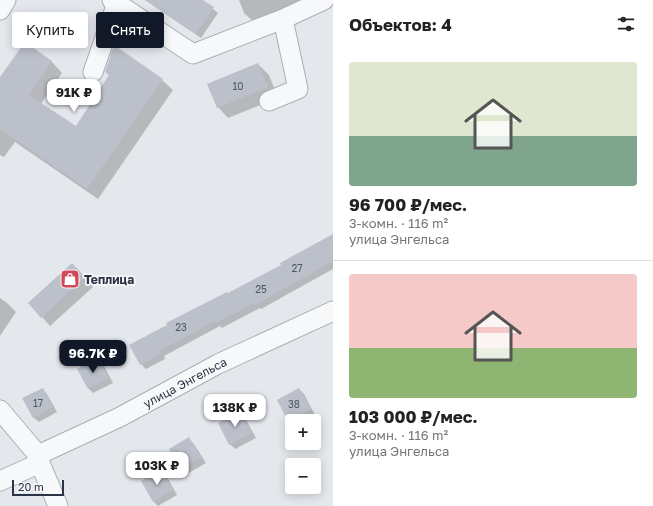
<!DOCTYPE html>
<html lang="ru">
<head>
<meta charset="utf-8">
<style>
	body { margin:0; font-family:"Golos Text",sans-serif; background:#f2f2f2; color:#222; height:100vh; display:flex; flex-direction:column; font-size:15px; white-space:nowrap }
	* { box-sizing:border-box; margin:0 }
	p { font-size:13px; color:#767676 }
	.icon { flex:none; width:22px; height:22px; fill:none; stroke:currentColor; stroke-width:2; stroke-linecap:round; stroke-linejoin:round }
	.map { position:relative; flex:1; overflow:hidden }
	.sheet { display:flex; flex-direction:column; background:#fff; width:320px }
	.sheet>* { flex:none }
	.guide { position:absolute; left:12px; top:12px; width:261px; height:36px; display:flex; gap:8px }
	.tools { position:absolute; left:285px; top:414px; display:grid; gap:8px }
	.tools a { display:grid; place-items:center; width:36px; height:36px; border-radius:4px; background:#fff; box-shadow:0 2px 10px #0003; font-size:20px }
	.scale { position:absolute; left:12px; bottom:10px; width:52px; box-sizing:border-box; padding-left:4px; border:2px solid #2b3445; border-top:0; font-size:11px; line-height:14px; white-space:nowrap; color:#2b3445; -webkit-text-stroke:3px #f4f6f9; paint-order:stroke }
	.price { position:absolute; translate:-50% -34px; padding:0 9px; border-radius:8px; background:#fff; color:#222; font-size:13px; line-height:26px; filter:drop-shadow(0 1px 2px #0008) }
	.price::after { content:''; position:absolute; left:50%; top:24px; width:12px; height:9px; margin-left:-6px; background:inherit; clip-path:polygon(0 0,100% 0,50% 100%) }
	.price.selected { background:#111827; color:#fff }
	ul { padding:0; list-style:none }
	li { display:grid; align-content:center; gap:8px; height:212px; padding:0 16px }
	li+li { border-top:1px solid #e0e0e0 }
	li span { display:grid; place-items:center; height:124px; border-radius:4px; color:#555 }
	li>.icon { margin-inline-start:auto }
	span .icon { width:72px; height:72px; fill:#fffc; stroke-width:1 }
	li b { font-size:17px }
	h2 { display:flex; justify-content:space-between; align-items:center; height:48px; padding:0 16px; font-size:17px }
	.tag { padding:0 14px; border-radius:4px; background:#fff; box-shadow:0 2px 10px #0003; font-size:14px; line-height:36px }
	.tag.selected { background:#111827; color:#fff }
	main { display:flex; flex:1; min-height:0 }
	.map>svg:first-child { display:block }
	.shadow { fill:#0003 }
	.building { fill:#bbc0ca }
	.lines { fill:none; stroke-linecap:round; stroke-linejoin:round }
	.minor-casing { stroke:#a9aeb7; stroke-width:21 }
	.minor { stroke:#f7f8fa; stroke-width:19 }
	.labels { text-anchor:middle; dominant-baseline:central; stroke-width:3.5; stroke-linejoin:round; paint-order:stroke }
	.number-label { font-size:10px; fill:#4f5766 }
	.poi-label { font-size:12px; font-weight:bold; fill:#2b3445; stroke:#f4f6f9; text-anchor:start }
	.street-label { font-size:12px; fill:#2b3445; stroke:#f4f6f9 }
</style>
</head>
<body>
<main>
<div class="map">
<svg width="333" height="506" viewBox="0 0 333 506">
	<rect width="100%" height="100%" fill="#e4e7ec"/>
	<g class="shadow">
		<path d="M145,0H202L218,13L201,38Z"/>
		<path d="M239,0H302L255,23L244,13Z"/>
		<path d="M25,43L52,62L62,73L41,104L76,128L110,76L162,80L173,90L98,199L15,142L4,157L0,155V79Z"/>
		<path d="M258,64L269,75L278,98L228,118L218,107Z"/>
		<path d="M333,235V269L261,309L260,308L222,328L220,326L164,356L165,359L146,369L141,364L228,294L282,265Z"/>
		<path d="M81,273L93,287L50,326L42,317Z"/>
		<path d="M0,298L7,303L16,312L0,336Z"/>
		<path d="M98,359L103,364L113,383L93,393L88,388Z"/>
		<path d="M42,389L47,394L57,412L39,422L33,417Z"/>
		<path d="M299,389L304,394L315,415L303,421H292V424L289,421L278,400Z"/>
		<path d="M240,413L245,418L256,438L235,449L230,444Z"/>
		<path d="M189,439L194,444L206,463L187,474L181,469L170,449Z"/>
		<path d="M161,470L166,475L177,495L158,506L153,501Z"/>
	</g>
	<g class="building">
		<path d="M145,0H203L214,7L196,34Z"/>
		<path d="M25,42L52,61L29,95L76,126L109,75L105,72L114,45L163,79L87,189L0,129V77Z"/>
		<path d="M258,63L268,87L217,108L207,84Z"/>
		<path d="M333,234V261L255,305L254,303L216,323L215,321L159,351L161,354L140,365L129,345L167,325L166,323L227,292L228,293L281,265L280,263Z"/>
		<path d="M72,263L85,277L41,318L28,303Z"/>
		<path d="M98,358L109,378L88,389L77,369Z"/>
		<path d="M43,388L53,407L33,418L22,398Z"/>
		<path d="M299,388L311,409L288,421L277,400Z"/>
		<path d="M240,411L252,433L229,445L218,423Z"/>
		<path d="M189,437L201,458L181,469L169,449Z"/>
		<path d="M161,469L173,490L153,502L141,481Z"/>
	</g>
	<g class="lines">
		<defs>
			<g id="minor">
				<path d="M112,0L193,54L283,19L324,0"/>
				<path d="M0,10L6,0"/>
				<path d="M93,72L117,3"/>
				<path d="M269,101L298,89L283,19"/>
				<path d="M0,410L38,455L40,463L58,506"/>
				<path id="s1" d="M38,455L120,417L218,364L333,311"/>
				<path d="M0,481L40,463"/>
			</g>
		</defs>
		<use href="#minor" class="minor-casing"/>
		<use href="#minor" class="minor"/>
	</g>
	<defs>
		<symbol id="shop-square" viewBox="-11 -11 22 22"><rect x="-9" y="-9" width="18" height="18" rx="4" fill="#d1495b" stroke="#f4f6f9"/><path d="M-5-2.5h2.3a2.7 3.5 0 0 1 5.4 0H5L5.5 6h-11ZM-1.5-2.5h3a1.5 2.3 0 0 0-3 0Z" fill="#fff"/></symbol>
	</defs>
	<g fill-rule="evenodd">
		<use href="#shop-square" x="59" y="268" width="22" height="22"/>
	</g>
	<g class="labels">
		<g class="number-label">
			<text x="238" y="86">10</text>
			<text x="297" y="268">27</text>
			<text x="261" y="289">25</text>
			<text x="181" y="327">23</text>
			<text x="38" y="403">17</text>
			<text x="294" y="404">38</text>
		</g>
		<g class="poi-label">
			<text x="84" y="279">Теплица</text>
		</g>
		<g class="street-label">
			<text stroke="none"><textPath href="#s1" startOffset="164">улица Энгельса</textPath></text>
		</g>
	</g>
</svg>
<div class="tools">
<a>+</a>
<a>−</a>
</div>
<div class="scale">20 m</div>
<b class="price" style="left:74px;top:113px">91K ₽</b>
<b class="price selected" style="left:93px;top:374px">96.7K ₽</b>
<b class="price" style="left:235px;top:428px">138K ₽</b>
<b class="price" style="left:157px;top:486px">103K ₽</b>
<div class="guide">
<a class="tag">Купить</a>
<a class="tag selected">Снять</a>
</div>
</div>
<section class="sheet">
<h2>Объектов: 4<svg class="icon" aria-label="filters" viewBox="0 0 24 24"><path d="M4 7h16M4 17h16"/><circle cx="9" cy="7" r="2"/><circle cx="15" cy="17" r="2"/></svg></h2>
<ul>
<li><span style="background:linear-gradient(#dfe7d0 60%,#7fa58c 0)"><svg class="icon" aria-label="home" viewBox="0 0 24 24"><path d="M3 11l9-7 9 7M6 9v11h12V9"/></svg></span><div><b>96 700 ₽/мес.</b><p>3-комн. · 116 m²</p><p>улица Энгельса</p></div></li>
<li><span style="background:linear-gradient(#f6c9c9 60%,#8fb573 0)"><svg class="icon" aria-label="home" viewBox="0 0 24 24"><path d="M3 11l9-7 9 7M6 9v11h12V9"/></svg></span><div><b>103 000 ₽/мес.</b><p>3-комн. · 116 m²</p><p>улица Энгельса</p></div></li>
</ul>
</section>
</main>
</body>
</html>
